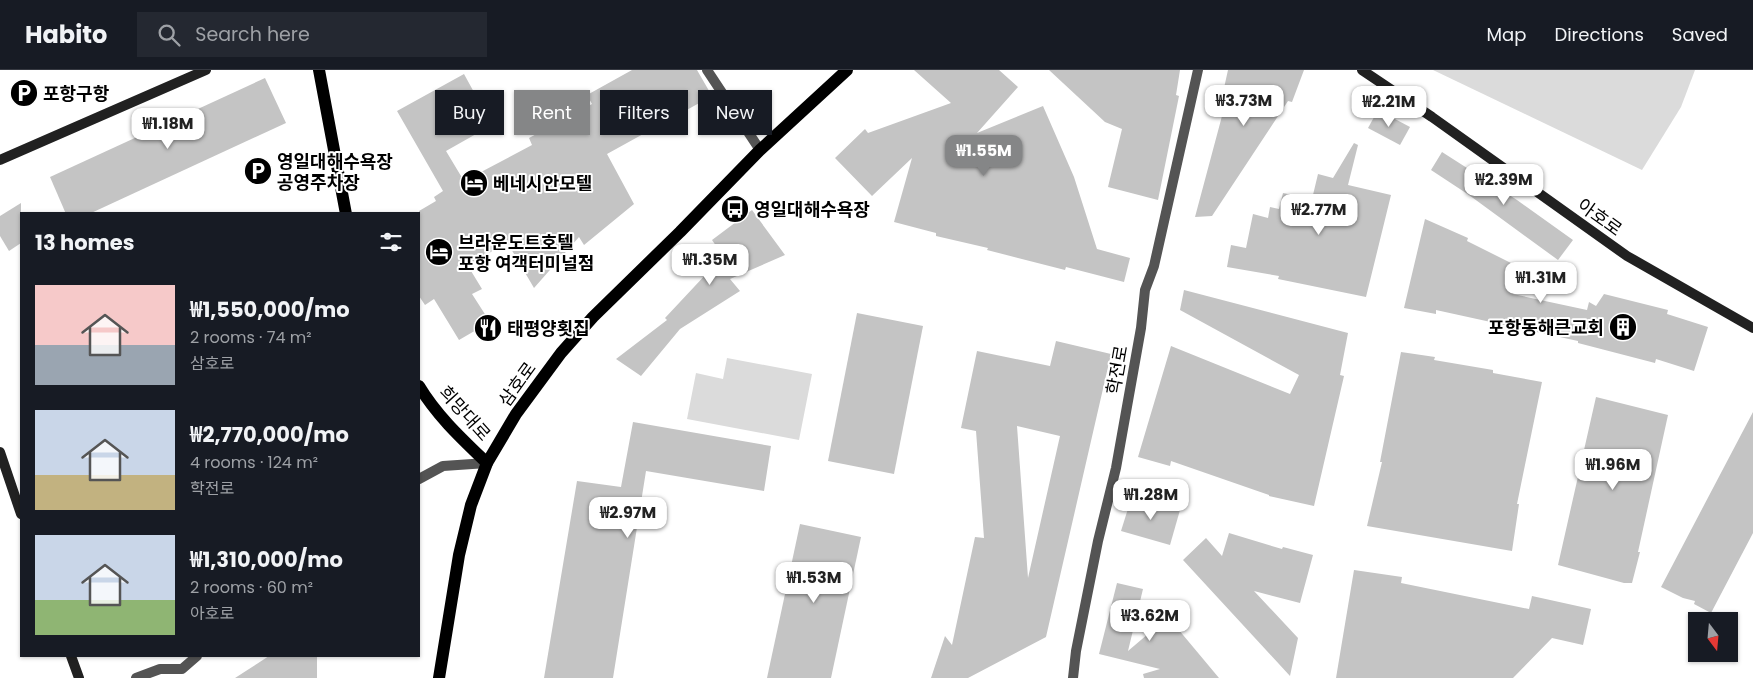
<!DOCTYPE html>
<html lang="en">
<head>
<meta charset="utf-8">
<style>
	body { margin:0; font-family:Poppins,"Noto Sans KR",sans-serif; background:#242831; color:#f1f3f6; height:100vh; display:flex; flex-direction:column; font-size:19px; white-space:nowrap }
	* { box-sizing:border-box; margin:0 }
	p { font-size:16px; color:#9ea1a6 }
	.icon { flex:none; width:28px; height:28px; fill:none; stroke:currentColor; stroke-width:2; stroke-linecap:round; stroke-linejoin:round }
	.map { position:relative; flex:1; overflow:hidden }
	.side { position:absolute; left:20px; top:142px; width:400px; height:445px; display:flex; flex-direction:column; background:#171b24; border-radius:0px; box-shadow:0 1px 4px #0004 }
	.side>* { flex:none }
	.banner { position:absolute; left:435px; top:20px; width:475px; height:45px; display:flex; gap:10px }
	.needle { width:32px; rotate:164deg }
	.controls { position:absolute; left:1688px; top:542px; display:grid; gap:10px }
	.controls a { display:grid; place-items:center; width:50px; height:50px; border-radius:0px; background:#171b24; box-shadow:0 1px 4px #0004; font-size:25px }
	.price { position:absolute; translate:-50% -42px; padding:0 11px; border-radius:10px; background:#fff; color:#222; font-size:16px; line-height:32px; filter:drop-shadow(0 1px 2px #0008) }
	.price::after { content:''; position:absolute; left:50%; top:30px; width:15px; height:11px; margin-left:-8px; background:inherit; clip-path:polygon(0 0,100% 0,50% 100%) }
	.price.active { background:#858687; color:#fff }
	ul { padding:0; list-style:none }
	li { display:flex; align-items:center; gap:15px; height:125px; padding:0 15px }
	li span { display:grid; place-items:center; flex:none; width:140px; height:100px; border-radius:0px; color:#555 }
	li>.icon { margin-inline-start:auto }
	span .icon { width:60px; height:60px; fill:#fffc; stroke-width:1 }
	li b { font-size:21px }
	h2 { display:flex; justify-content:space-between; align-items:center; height:60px; padding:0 15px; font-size:21px }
	.chip { padding:0 18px; border-radius:0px; background:#171b24; box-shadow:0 1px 4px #0004; font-size:18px; line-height:45px }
	.chip.active { background:#858687; color:#fff }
	header { display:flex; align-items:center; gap:30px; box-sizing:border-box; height:70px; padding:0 25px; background:#171b24; border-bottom:1px solid #363941 }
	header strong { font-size:24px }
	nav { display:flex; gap:28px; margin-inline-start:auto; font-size:18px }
	.search { width:350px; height:45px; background:#242831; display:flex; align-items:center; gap:12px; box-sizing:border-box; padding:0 18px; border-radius:0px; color:#9ea1a6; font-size:19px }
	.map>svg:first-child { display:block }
	.green { fill:#dbdbdb }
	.building { fill:#c4c4c4; fill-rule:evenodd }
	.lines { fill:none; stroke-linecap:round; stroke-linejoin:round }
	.street { stroke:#545454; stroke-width:10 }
	.secondary { stroke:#212121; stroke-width:10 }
	.primary { stroke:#000; stroke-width:12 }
	.labels { text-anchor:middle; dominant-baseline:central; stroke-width:4; stroke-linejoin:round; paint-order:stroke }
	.poi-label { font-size:18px; font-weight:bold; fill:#000; stroke:#fff; text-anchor:start }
	.street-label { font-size:18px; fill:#000; stroke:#fff }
</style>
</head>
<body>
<header>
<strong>Habito</strong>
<div class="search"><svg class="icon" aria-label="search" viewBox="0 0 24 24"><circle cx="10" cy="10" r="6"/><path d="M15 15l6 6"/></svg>Search here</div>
<nav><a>Map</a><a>Directions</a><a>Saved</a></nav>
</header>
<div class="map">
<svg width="1753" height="608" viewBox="0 0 1753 608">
	<rect width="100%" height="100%" fill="#fff"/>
	<g class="green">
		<path d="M1433,0H1695L1681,37L1642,100Z"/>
		<path d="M727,288L812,304L799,370L687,349L696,303L723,309Z"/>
	</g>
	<g class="building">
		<path d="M632,0H697L712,26L607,84L634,134L584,175L579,167L534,218L507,172L468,196L482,219L472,224L490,252L459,270L434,229L425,235L419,226V141L436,131L434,127L443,121L397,41L464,4L492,55L446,81L464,111L532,75L529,68L592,34L587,25Z"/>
		<path d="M914,0H999L1018,17L977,63L1043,36L1074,107L1097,179L1130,188L1124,212L1066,197L1065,200L987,180L988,178L936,166V163L894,152L912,88L872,126L835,88L865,59L868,63L951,33Z"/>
		<path d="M1049,0H1180L1176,25L1179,26L1158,130L1108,117L1122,59L1105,52Z"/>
		<path d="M1228,0H1304L1292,32L1288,31L1212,146L1195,147L1222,46L1218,45Z"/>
		<path d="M265,8L286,53L89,144H66L50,107Z"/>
		<path d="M1378,40L1410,57L1400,75L1368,58Z"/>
		<path d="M1354,73L1358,75L1348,115L1391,125L1366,227L1278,209L1279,206L1227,197L1231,175L1246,178L1253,144L1268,148L1270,137L1279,139L1283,123L1312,129L1318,104L1333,108Z"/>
		<path d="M1442,82L1517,130L1573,170L1558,190L1469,125L1431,100Z"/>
		<path d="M21,133V173L9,181L0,166V146Z"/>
		<path d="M752,140L785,185L730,209L740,221L680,259L641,306L616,289L667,250L665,248L723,186L712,170Z"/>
		<path d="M1425,149L1468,168L1467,171L1521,198L1513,224L1587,240L1589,232L1596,236L1604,224L1668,240L1667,244L1708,257L1694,301L1656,289L1655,293L1578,273V271L1436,240V244L1404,238Z"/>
		<path d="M1184,220L1348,263L1340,305L1344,306L1314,436L1269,426V425L1171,391L1170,396L1138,387L1171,276L1290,324L1299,305L1180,240Z"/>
		<path d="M857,243L923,256L894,404L828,391Z"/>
		<path d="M1056,271L1111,284L1046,567L968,608H931L945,566L952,575L975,467L984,468L976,361L961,358L977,281L1050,296ZM1017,356L1060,366L1028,508Z"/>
		<path d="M1401,282L1435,287L1434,290L1493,300V303L1542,312L1517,434H1519L1512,481L1367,456L1382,392H1380Z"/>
		<path d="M1596,327L1668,345L1638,482H1640L1632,513H1624L1558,495Z"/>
		<path d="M1753,342V463L1711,543L1694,534L1695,531L1683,528L1661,517Z"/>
		<path d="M633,352L771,376L764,421L646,401L613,608H544L577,411L621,417Z"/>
		<path d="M1132,426L1180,440L1170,475L1121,461Z"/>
		<path d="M800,454L861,467L831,608H767Z"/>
		<path d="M1229,463L1282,479L1283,477L1313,485L1300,533L1254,521L1298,568L1290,606L1183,490L1206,468L1222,486Z"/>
		<path d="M1354,500L1402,507L1401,513L1529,539L1532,526L1591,539L1583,575L1552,568L1513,608H1336Z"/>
		<path d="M1117,513L1143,519L1128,581L1168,547L1219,608H1144L1143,604L1160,599L1099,584Z"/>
		<path d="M269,586H317V608H235Z"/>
	</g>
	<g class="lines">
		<g class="street">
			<path d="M707,0L760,80"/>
			<path d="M419,409L443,396L487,393"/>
			<path d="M136,608L160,599H182L197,586"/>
			<path d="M1073,608L1076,581L1098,471L1116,398L1141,258L1145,220L1154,196L1198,0"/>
		</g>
		<g class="secondary">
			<path d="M1362,0L1432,47L1627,186L1753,258"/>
			<path d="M0,90L206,0"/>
			<path d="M0,382L21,444"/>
			<path d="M71,586L79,608"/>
		</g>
		<g class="primary">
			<path d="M319,0L346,144"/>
			<path d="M419,316C437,346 462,369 487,393"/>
			<path d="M439,608L459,485L471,435L487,393L516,344L561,283L593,247L680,162L760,80L847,0"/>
		</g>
	</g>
	<defs>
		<symbol id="parking-disc" viewBox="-11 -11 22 22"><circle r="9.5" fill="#000" stroke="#fff"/><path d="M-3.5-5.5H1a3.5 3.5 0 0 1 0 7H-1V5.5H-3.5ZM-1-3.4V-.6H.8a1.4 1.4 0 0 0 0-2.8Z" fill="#fff"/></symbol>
		<symbol id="hotel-disc" viewBox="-11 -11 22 22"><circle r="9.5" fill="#000" stroke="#fff"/><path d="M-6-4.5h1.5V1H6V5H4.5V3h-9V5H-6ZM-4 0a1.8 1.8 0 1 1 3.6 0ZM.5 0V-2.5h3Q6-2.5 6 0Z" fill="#fff"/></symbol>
		<symbol id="bus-disc" viewBox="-11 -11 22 22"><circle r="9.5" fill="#000" stroke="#fff"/><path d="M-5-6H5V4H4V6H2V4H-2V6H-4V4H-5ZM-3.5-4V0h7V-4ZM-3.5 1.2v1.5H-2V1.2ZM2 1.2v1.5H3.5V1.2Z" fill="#fff"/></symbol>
		<symbol id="building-disc" viewBox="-11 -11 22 22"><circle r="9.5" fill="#000" stroke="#fff"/><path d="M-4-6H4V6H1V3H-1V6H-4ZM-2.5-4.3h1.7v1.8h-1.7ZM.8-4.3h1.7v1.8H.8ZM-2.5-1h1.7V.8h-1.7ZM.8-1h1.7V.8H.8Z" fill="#fff"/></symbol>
		<symbol id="restaurant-disc" viewBox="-11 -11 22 22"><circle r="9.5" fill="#000" stroke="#fff"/><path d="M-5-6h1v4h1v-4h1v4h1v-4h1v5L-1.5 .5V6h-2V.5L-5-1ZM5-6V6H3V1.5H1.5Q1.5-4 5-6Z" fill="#fff"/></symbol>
	</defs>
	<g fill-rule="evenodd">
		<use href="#parking-disc" x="8" y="7" width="32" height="32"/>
		<use href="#parking-disc" x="242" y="85" width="32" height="32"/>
		<use href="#hotel-disc" x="458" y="97" width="32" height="32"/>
		<use href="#bus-disc" x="719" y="123" width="32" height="32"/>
		<use href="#hotel-disc" x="423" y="166" width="32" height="32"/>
		<use href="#building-disc" x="1607" y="241" width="32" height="32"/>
		<use href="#restaurant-disc" x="472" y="242" width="32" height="32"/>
	</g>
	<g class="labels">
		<g class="poi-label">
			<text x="43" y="23">포항구항</text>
			<text x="277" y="91">영일대해수욕장<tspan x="277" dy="21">공영주차장</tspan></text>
			<text x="493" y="113">베네시안모텔</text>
			<text x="754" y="139">영일대해수욕장</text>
			<text x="458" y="172">브라운도트호텔<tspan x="458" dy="21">포항 여객터미널점</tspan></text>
			<text x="1604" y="257" text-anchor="end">포항동해큰교회</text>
			<text x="507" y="258">태평양횟집</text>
		</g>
		<g class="street-label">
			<text transform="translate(1600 147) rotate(36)">아호로</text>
			<text transform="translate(1117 300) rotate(-80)">학전로</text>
			<text transform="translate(517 314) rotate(-54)">삼호로</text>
			<text transform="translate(465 343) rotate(48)">희망대로</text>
		</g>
	</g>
</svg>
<div class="controls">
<a><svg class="needle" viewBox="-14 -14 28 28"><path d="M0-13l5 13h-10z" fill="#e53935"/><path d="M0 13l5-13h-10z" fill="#9ea1a6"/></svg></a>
</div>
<b class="price" style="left:1244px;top:57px">₩3.73M</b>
<b class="price" style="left:1389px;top:58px">₩2.21M</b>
<b class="price" style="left:168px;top:80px">₩1.18M</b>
<b class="price active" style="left:984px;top:107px">₩1.55M</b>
<b class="price" style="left:1504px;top:136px">₩2.39M</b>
<b class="price" style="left:1319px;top:166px">₩2.77M</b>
<b class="price" style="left:710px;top:216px">₩1.35M</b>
<b class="price" style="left:1541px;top:234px">₩1.31M</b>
<b class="price" style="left:1613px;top:421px">₩1.96M</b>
<b class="price" style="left:1151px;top:451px">₩1.28M</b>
<b class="price" style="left:628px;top:469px">₩2.97M</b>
<b class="price" style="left:814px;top:534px">₩1.53M</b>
<b class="price" style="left:1150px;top:572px">₩3.62M</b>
<div class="banner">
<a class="chip">Buy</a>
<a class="chip active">Rent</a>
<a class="chip">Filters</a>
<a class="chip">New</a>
</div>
<section class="side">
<h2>13 homes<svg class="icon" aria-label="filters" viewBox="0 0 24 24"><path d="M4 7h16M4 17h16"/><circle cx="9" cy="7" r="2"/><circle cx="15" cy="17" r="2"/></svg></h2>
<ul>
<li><span style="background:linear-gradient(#f6c9c9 60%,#9aa5b1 0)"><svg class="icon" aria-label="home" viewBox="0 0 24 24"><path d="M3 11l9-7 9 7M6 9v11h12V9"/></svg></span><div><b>₩1,550,000/mo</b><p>2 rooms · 74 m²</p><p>삼호로</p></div></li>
<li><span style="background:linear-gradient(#c9d6e8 65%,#c2b280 0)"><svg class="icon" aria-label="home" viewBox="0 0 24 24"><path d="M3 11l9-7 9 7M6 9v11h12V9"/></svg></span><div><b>₩2,770,000/mo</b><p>4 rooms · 124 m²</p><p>학전로</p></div></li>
<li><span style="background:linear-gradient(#c9d6e8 65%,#8fb573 0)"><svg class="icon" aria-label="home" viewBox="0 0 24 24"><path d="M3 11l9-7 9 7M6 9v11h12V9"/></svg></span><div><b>₩1,310,000/mo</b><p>2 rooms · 60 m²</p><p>아호로</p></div></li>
</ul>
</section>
</div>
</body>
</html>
